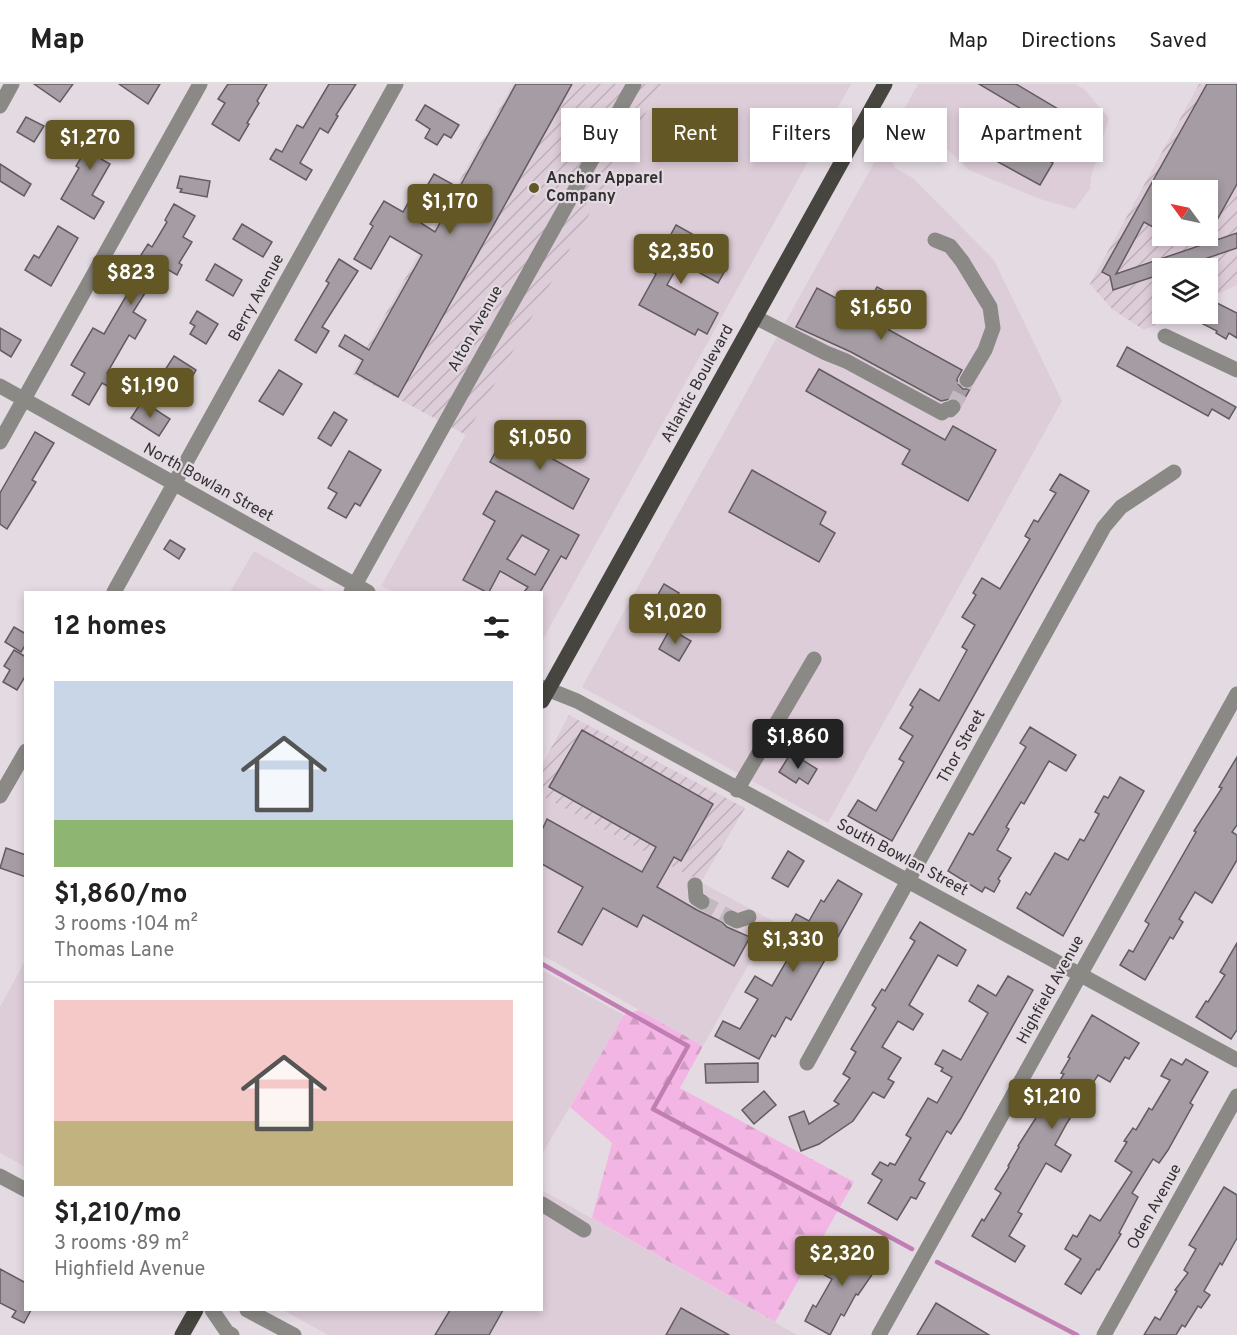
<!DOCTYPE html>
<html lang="en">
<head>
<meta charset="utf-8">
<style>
	body { margin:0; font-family:Overpass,sans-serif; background:#f2f2f2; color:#222; height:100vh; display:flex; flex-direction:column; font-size:22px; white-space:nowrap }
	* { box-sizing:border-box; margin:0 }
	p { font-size:20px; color:#767676 }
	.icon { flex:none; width:33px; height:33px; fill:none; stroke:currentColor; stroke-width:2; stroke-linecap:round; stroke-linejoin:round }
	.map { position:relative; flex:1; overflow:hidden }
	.drawer { position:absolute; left:24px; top:507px; width:519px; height:720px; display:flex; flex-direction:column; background:#fff; border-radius:0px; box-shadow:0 3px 9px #0003 }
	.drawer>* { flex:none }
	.guide { position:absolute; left:561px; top:24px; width:570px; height:54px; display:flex; gap:12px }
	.needle { width:39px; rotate:303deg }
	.controls { position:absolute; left:1152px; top:96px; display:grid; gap:12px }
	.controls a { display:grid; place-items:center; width:66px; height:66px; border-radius:0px; background:#fff; box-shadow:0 3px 9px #0003; font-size:30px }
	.price { position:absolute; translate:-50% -51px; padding:0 14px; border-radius:6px; background:#635825; color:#fff; font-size:20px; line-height:39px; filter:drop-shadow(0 2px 3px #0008) }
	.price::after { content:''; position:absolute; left:50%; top:36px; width:18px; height:14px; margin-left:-9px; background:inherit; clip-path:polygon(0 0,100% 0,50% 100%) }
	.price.on { background:#222; color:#fff }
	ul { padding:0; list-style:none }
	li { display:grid; align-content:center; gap:12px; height:318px; padding:0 30px }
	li+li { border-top:2px solid #e0e0e0 }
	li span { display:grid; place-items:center; height:186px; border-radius:0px; color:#555 }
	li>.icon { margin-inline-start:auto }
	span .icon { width:108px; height:108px; fill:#fffc; stroke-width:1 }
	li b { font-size:26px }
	h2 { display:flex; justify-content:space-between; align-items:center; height:72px; padding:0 30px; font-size:26px }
	.pill { padding:0 21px; border-radius:0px; background:#fff; box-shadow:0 3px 9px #0003; font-size:21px; line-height:54px }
	.pill.on { background:#635825; color:#fff }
	header { display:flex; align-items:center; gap:36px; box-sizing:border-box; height:84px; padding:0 30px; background:#fff; border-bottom:2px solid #e0e0e0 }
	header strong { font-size:28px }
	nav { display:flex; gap:33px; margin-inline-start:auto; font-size:21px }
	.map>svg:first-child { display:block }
	.built { fill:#ddcdd9 }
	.industrial { fill:url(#industrial-furrows); fill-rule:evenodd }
	.forest { fill:url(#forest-firs) }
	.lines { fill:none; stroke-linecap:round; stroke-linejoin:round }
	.stream { stroke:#c17eb2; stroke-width:4.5 }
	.building { fill:#a59da3; stroke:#635b61; stroke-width:1.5; fill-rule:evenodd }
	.minor-tunnel { stroke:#c1b9bf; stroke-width:15; stroke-dasharray:15 8; stroke-linecap:butt }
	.minor { stroke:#8a8986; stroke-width:15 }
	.major { stroke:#46453f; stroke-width:15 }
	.poi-dot { fill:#635825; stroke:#e4dbe2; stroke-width:2 }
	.labels { text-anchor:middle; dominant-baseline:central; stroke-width:4.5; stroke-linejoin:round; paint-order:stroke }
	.poi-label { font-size:16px; font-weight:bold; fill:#343133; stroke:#e4dbe2; text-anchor:start }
	.street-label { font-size:16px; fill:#343133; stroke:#e4dbe2 }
</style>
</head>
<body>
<header>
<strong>Map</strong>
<nav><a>Map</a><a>Directions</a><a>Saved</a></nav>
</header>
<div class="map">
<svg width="1237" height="1251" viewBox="0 0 1237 1251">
	<defs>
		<pattern id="industrial-furrows" width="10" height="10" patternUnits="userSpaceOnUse" patternTransform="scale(1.5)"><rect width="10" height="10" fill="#ddcdd9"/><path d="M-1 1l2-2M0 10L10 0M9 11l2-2" fill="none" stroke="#beb0bb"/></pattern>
		<pattern id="forest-firs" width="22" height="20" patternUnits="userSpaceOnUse" patternTransform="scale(1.5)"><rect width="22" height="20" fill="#f3b5e4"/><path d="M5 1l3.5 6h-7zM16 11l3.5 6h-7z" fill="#d19cc4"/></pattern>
	</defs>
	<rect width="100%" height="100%" fill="#e4dbe2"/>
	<g class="built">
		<path d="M662,0H851L542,557V508H394L381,502Z"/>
		<path d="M918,0H1075L1084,5L1109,34L1091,93L1090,105L1075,125L1040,115L969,86L925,44L907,41L893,54L890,72L895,84L913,94L994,176L1062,317L828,739L582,603Z"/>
		<path d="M254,467L326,508H230Z"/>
		<path d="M542,712L773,837L703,962L542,871Z"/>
		<path d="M25,877V1083L0,1069V923Z"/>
		<path d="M542,886L624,931L542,1070Z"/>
		<path d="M542,1106L797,1251H328L283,1226H542Z"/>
	</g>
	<g class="industrial">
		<path d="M513,0H662L466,351L352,290Z"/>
		<path d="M1199,0H1237V201L1208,215V184H1162V230H1178L1144,246L1112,225L1090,200ZM1162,106H1208V152H1162Z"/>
		<path d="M569,631L745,724L701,798L542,712V681Z"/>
	</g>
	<path class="forest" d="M639,926L703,962L680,1004L854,1098L775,1238L592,1134L612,1059L570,1023L624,931Z"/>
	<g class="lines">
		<g class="stream">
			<path d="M542,880L688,962L653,1025L912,1165"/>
			<path d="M937,1178L1077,1251"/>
		</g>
	</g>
	<g class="building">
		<path d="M34,0H73L60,18Z"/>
		<path d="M119,0H160L148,20Z"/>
		<path d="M228,0H267L257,17L259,19L247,39L249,40L239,57L212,40L225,19L218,15Z"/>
		<path d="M329,0H356L336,31L338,32L328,49L320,44L300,79L312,86L306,96L270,75L276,65L282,68L297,41L303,44Z"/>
		<path d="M516,0H572L398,313L356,289L363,276L339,262L345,251L369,266L422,171L390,152L371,185L354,175L373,142L370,140L384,117L403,128L412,112L423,119L413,134L435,148L449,122L424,107L434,90L459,104Z"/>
		<path d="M979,0H1016L1090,44L1080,60Z"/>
		<path d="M1207,0H1237V100L1208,152V106H1162V148L1144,138L1116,190L1237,149V164L1178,184H1162V190L1113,206L1110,192L1102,188Z"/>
		<path d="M425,21L459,41L451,54L444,50L437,61L425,54L430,45L416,36Z"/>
		<path d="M26,33L44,42L34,58L17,48Z"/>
		<path d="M90,37L99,43L101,38L118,49L101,75L110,80L92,111L104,118L94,135L61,115L79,84L76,82L92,56L82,50Z"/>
		<path d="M982,39L1053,79L1040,101L969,62Z"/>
		<path d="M0,80L31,100L24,112L0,97Z"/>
		<path d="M180,92L210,97L207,113L180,108L182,105L177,104Z"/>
		<path d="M174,120L195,132L183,153L192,158L179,179L182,181L177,191L162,182L133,228L146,236L135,255L129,251L107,289L121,297L115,306L102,299L89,321L72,311L85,289L71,281L93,244L104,250L128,209L120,204L148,160L152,163L167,138L165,136Z"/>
		<path d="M242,140L272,158L263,173L233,155Z"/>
		<path d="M676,141L694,151L688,162L727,183L718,199L680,178L667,201L718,229L707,250L698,245L695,251L639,221L656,190L651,187Z"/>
		<path d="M58,142L78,154L51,202L25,186L34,171L39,174Z"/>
		<path d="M339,175L358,187L322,243L329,247L316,269L295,256L329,199L326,197Z"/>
		<path d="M215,180L242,196L233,212L206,196Z"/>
		<path d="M877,203L905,218L889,246L962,286L957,295L958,300L963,305H970L962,319L955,314L941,317L851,268L796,243L817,204L849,221L869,217Z"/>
		<path d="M1215,218L1237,229V254L1229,249L1226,255L1216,249L1217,247L1203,240Z"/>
		<path d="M197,227L218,240L206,260L190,250L195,242L190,239Z"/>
		<path d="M0,244L21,256L11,273L0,266Z"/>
		<path d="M1127,263L1236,323L1229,335L1212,325L1208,332L1117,282Z"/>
		<path d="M174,272L196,286L188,300L165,286Z"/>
		<path d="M819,285L945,356L953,342L996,366L968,417L902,380L910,366L806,307Z"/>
		<path d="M279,286L302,300L283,331L259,317Z"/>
		<path d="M142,317L170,335L159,352L131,334Z"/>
		<path d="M334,328L347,336L331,362L318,354Z"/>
		<path d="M35,348L54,359L32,396L36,398L7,445L0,440V409Z"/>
		<path d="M506,349L589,395L573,425L490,378Z"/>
		<path d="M349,367L381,386L360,422L355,419L346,434L328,424L337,409L328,404Z"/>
		<path d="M752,386L826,428L820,440L835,449L819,478L729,428Z"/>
		<path d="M1060,390L1089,407L892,757L848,732L858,716L876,727L904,678L899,675L913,652L900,644L913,623L910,621L920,605L939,617L967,566L962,563L975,541L962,533L976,511L973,509L982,494L1000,505L1030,455L1025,452L1034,436L1038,438L1056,409L1050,406Z"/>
		<path d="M496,407L579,451L566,475L561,472L540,508H524L528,503L500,487L489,508H486L463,496L495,437L483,430ZM522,451L549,466L535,491L507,475Z"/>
		<path d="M170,456L185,465L179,475L164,465Z"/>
		<path d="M664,500L679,509L667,530L652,521Z"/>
		<path d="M14,543L26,550V560L21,568L5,558Z"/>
		<path d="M670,545L691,557L679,577L659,565Z"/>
		<path d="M14,566L26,573V591L17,606L3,598L10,586L4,582Z"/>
		<path d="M1030,643L1076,671L1066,687L1049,677L1024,720L1021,718L1006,743L1009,745L997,766L1011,774L998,795L1000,797L994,808L985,803L982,808L948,787L969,749L973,751L1026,663L1020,659Z"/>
		<path d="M582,646L713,720L681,777L674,773L657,803L697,826L722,838L727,843L750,853L734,882L643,831L637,843L603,824L582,861L558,848L583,803L542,780V746L547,735L642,788L656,763L549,703Z"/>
		<path d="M791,669L817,685L808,700L799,694L796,699L779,688Z"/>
		<path d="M1237,673V741L1232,748L1237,751V776L1212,819L1195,808L1179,835L1183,838L1173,855L1170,853L1145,896L1120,881L1129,866L1133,868L1149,840L1145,837L1196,748L1194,747L1222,704L1219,703Z"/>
		<path d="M1120,693L1144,707L1063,852L1017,824L1026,808L1030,811L1055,769L1068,776L1080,755L1084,757L1099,730L1095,728L1104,712L1108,714Z"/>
		<path d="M6,764L26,771V793L0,784Z"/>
		<path d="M788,767L804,777L788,803L772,794Z"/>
		<path d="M838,796L862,810L791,936L786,933L775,953L772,951L759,975L715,952L723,937L740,945L758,915L745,908L755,892L772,902L800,854L787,846L796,830L809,837L821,816L824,818Z"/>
		<path d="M920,838L966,866L957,882L938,871L909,921L923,930L913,946L898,937L882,963L901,974L888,995L894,998L884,1014L873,1008L853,1037L819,1060L801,1067L789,1033L804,1027L809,1040L839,1020L834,1017L850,994L843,990L856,968L851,965L876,924L872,921L882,905L885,907L915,857L910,854Z"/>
		<path d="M1237,859V946L1231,955L1196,933L1206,917L1208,918L1225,891L1220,888Z"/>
		<path d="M1008,892L1033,906L961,1034L951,1050L947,1047L919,1096L925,1099L916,1115L911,1113L897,1136L868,1119L882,1096L872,1090L880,1078L888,1082L890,1079L895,1081L911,1054L906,1051L928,1014L937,1019L952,993L941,987L943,984L935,980L943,966L961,976L988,929L969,917L978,901L996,912Z"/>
		<path d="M1092,931L1139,959L1129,975L1125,973L1110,998L1098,991L1067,1039L1055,1061L1071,1071L1061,1088L1046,1079L1018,1128L1022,1130L1009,1152L1025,1162L1015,1178L972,1152L982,1135L984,1137L1001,1109L995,1105L1009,1083L1008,1082L1019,1063L1018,1062L1064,990L1061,989L1070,974L1068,973Z"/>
		<path d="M1171,975L1182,981L1186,975L1208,988L1190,1019L1193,1021L1168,1066L1159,1079L1153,1075L1132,1109L1138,1113L1119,1149L1121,1150L1099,1186L1097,1185L1081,1210L1065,1200L1081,1175L1065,1165L1073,1151L1077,1153L1090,1131L1100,1137L1132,1088L1115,1077L1127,1058L1124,1057L1133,1044L1136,1046L1149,1024L1152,1026L1170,996L1161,992Z"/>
		<path d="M758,979V998L706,999L705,980Z"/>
		<path d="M764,1007L776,1021L754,1040L742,1026Z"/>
		<path d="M1224,1103L1237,1111V1154L1222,1181L1220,1179L1204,1207L1210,1211L1201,1224L1198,1222L1185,1243L1182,1241L1176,1251H1144L1155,1233L1160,1236L1177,1207L1175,1206L1188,1189L1184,1186L1196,1165L1189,1161Z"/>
		<path d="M858,1161L882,1176L858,1211L856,1210L844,1232L841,1230L830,1251L805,1237L813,1221L816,1223L832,1195L817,1187L827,1171L846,1182Z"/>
		<path d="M0,1185L26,1199V1226H31L24,1239L12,1233L16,1227L0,1219Z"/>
		<path d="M936,1219L989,1251H917Z"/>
		<path d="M681,1224L729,1251H666Z"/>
		<path d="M450,1226H503L489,1251H435Z"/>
	</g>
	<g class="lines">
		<g class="minor-tunnel">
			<path d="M953,323L967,296"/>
			<path d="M702,818L731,834"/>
		</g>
		<g class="minor">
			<path d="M0,22L12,0"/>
			<path d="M935,156L950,162L962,177L990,223L993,244L985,266L967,296"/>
			<path d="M755,233L826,269L846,277L942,329L947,325L950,326L953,323"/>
			<path d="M1165,252L1237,286"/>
			<path d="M0,302L368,508"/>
			<path d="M0,358L200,0"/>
			<path d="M114,508L396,0"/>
			<path d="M351,508L634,0"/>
			<path d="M542,603L577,617L1237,976"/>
			<path d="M737,706L814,575"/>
			<path d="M0,712L26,667"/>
			<path d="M695,801L696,814L702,818"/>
			<path d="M731,834L737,837L749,833"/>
			<path d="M807,979L1104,443L1121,423L1174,388"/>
			<path d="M0,1092L26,1106"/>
			<path d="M542,1120L584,1146"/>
			<path d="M212,1226L227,1248L232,1251"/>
			<path d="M247,1226L294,1251"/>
			<path d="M879,1251L1237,610"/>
			<path d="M1104,1251L1237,1012"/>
		</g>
		<g class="major">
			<path d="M542,617L885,0"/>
			<path d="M182,1251L196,1226"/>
		</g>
	</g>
	<circle class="poi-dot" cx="534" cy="104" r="6"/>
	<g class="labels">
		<g class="poi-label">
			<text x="546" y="95">Anchor Apparel<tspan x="546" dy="18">Company</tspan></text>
		</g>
		<g class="street-label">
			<text transform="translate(257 214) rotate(-61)">Berry Avenue</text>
			<text transform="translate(476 245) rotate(-61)">Alton Avenue</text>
			<text transform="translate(698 300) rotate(-61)">Atlantic Boulevard</text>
			<text transform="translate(208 399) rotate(29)">North Bowlan Street</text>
			<text transform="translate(962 663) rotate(-61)">Thor Street</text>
			<text transform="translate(902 774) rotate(28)">South Bowlan Street</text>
			<text transform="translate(1051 906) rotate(-61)">Highfield Avenue</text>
			<text transform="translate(1155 1123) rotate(-61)">Oden Avenue</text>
		</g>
	</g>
</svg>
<div class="controls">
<a><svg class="needle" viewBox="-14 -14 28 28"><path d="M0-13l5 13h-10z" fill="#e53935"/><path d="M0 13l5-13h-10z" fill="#767676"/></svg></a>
<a><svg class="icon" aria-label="layers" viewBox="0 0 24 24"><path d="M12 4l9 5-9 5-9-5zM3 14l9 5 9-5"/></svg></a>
</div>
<b class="price" style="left:90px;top:87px">$1,270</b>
<b class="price" style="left:450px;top:151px">$1,170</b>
<b class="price" style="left:681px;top:201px">$2,350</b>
<b class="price" style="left:131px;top:222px">$823</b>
<b class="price" style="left:881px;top:257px">$1,650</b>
<b class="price" style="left:150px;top:335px">$1,190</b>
<b class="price" style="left:540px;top:387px">$1,050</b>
<b class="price" style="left:675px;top:561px">$1,020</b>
<b class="price on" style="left:798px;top:686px">$1,860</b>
<b class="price" style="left:793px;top:889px">$1,330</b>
<b class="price" style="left:1052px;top:1046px">$1,210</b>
<b class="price" style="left:842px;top:1203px">$2,320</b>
<div class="guide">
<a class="pill">Buy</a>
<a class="pill on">Rent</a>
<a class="pill">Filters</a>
<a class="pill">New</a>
<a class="pill">Apartment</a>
</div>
<section class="drawer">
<h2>12 homes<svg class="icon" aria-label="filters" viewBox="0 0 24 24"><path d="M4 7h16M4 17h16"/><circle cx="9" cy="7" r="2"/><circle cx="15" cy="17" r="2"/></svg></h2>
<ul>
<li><span style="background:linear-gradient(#c9d6e8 75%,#8fb573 0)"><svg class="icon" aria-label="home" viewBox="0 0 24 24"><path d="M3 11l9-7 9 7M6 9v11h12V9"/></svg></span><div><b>$1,860/mo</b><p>3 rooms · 104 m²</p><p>Thomas Lane</p></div></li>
<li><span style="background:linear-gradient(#f6c9c9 65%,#c2b280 0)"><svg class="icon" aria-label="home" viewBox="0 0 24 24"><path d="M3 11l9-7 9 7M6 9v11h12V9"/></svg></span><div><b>$1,210/mo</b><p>3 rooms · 89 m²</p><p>Highfield Avenue</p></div></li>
</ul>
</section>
</div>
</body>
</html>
